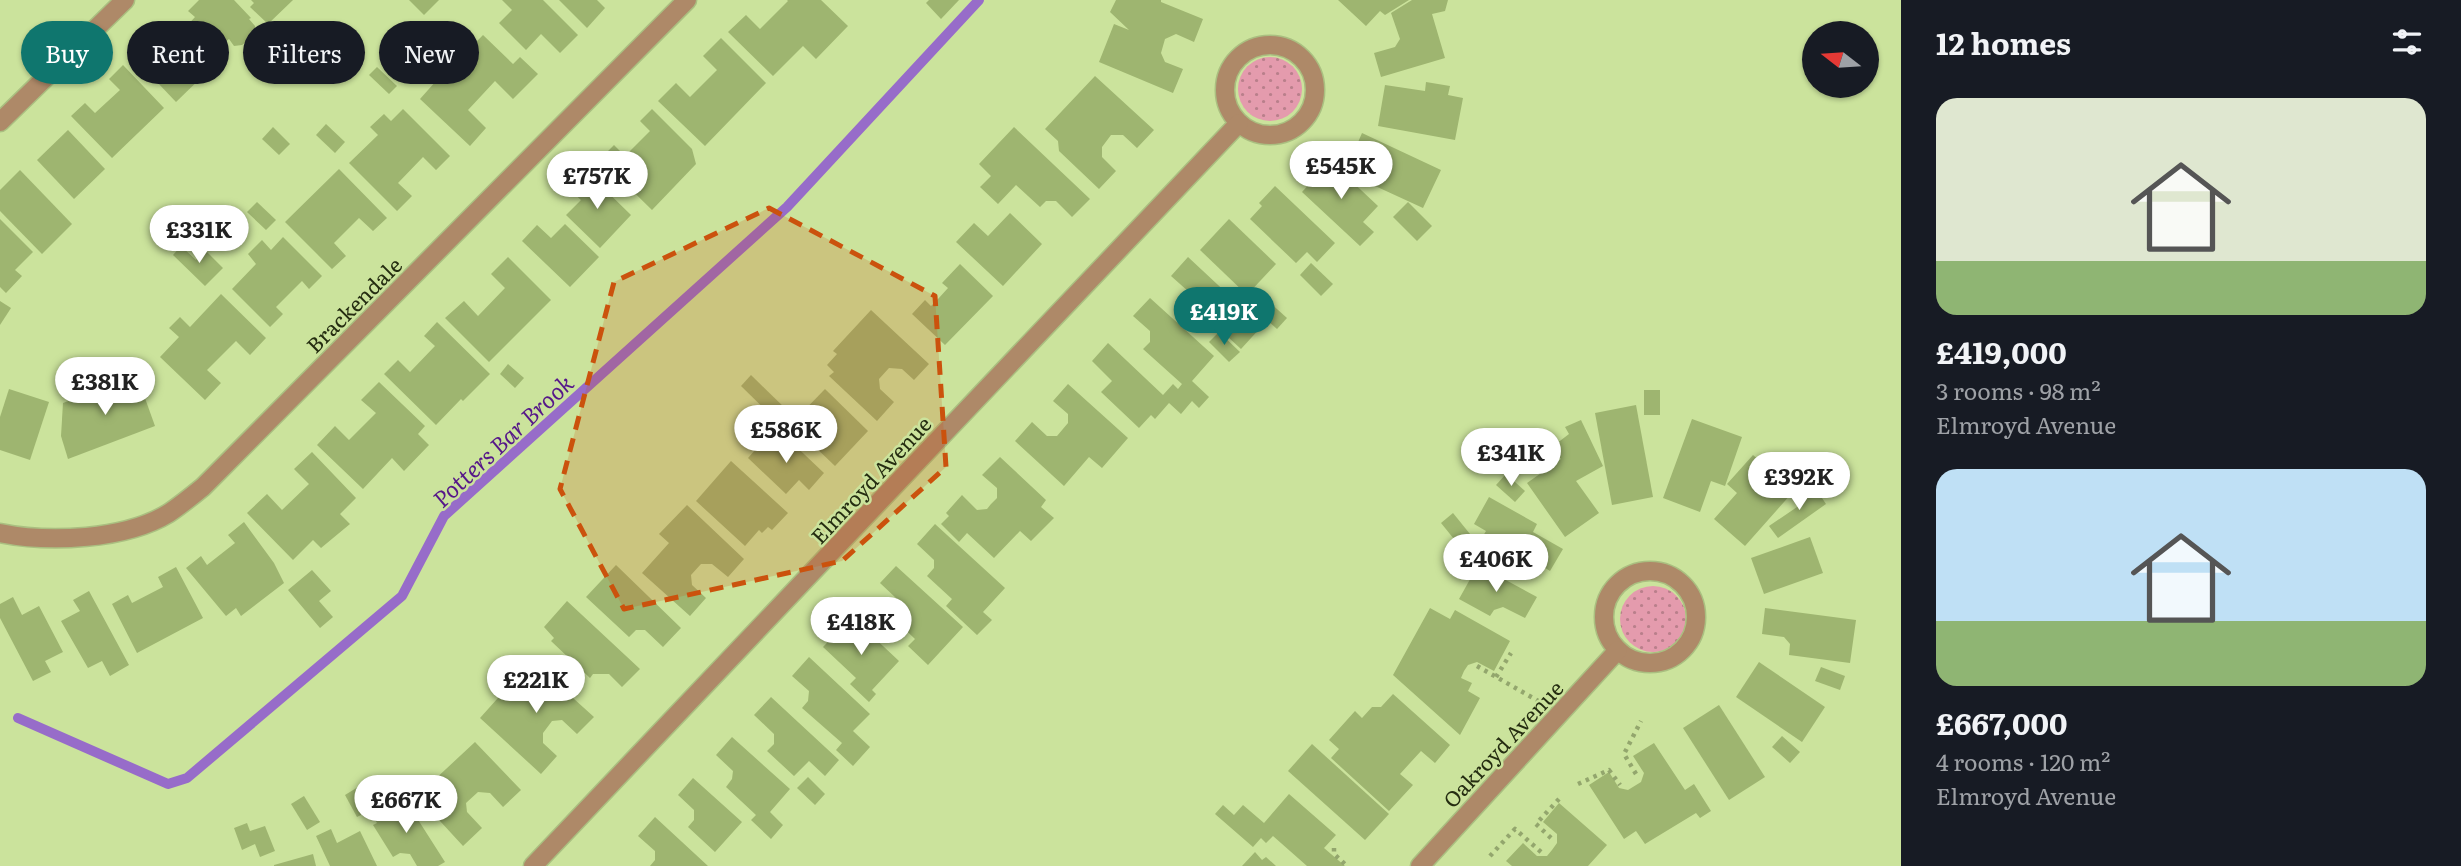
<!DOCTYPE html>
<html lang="en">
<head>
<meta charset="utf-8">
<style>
	body { margin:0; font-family:Literata,serif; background:#20242c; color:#f1f3f6; height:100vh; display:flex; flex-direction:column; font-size:26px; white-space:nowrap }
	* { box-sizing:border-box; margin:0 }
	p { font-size:23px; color:#9ea1a6 }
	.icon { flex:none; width:38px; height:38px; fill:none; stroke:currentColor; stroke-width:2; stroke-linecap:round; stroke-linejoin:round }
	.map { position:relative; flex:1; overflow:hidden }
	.drawer { display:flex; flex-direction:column; background:#171b24; width:560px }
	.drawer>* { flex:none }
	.hud { position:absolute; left:21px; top:21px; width:665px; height:63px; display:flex; gap:14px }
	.needle { width:46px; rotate:287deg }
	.fabs { position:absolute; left:1802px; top:21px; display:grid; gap:14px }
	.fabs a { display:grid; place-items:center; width:77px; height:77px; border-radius:50%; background:#171b24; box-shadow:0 2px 5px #0004; font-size:35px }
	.price { position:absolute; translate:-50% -60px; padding:0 16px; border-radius:24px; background:#fff; color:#222; font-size:23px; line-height:46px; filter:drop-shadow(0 2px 4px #0008) }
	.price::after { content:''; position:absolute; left:50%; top:42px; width:21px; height:16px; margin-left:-10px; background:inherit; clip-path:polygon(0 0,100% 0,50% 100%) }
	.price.active { background:#0f766e; color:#fff }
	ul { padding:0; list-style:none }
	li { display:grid; align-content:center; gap:14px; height:371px; padding:0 35px }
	li span { display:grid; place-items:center; height:217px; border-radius:21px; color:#555 }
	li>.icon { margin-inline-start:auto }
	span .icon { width:126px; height:126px; fill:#fffc; stroke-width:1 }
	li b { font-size:30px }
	h2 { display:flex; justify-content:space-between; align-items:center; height:84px; padding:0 35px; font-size:30px }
	.pill { padding:0 24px; border-radius:32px; background:#171b24; box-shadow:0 2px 5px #0004; font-size:24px; line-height:63px }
	.pill.active { background:#0f766e; color:#fff }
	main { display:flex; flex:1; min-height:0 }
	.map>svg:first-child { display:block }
	.grass { fill:url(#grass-dots) }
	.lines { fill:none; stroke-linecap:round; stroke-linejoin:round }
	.stream { stroke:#976cc9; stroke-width:10 }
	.building { fill:#9eb570 }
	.street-casing { stroke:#aabf80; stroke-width:21 }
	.path { stroke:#93a66d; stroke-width:4.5; stroke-dasharray:3.5 5; stroke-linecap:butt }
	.street { stroke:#ae8968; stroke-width:18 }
	.marked { fill:#cb520d; fill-opacity:0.2; stroke:#cb520d; stroke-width:5; stroke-dasharray:14 9; stroke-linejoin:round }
	.labels { text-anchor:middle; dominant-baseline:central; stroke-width:5; stroke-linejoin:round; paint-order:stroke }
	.street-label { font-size:21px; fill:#252d11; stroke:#cbe39c }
	.water-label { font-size:23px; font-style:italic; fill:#561789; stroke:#cbe39c }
</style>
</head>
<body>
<main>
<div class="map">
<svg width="1901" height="866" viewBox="0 0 1901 866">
	<defs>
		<pattern id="grass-dots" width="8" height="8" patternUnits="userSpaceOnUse" patternTransform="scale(1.75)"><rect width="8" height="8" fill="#e49bad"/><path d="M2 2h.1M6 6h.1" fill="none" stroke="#b97f8b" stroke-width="1.8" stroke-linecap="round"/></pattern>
	</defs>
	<rect width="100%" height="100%" fill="#cbe39c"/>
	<g class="grass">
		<circle cx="1270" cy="89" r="32"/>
		<circle cx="1653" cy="619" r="33"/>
	</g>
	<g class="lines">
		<path class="stream" d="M18,718L168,784L187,778L402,596L444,516L787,207L979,0"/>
	</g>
	<g class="building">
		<path d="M199,0H234L251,18L249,19L255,26V35L242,45L234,46L229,39L221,45L217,42L205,52L184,29L195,17L188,11Z"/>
		<path d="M251,0H293L268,24L250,7L254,3Z"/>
		<path d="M409,0H439L424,15Z"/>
		<path d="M502,0H543L578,35L560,53L541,34L526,50L499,23L512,10Z"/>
		<path d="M559,0H597L605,8L587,28Z"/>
		<path d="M787,0H821L848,26L816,59L803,46L773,76L728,32L746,15L760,29L788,1Z"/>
		<path d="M929,0H959L941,19L926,3Z"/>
		<path d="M1116,0H1161V2L1203,19L1194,42L1176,34L1165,39L1161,53L1165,62L1183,69L1173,93L1099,62L1114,24L1129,30L1110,12Z"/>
		<path d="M1338,0H1409L1385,15L1380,11L1366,26Z"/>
		<path d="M1412,0H1448L1445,11L1432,14L1445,58L1381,77L1374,53L1395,47L1400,39L1391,13Z"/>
		<path d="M170,32L207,72L176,102L138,62Z"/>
		<path d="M483,35L513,64L520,57L538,74L513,99L495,81L482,95L468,110L486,128L470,146L420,99L436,81L424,70L439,54L452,67Z"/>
		<path d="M721,38L766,83L705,146L658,101L676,83L690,97L717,70L703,56Z"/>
		<path d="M123,65L164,108L112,158L71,116L85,103L95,113L120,90L109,79Z"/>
		<path d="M377,67L397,86L389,94L369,75Z"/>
		<path d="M1095,76L1154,130L1137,148L1123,135H1111L1102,147V157L1116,171L1099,189L1059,151L1058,141L1045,129Z"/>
		<path d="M1426,82L1450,86L1448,95L1463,98L1455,140L1378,126L1385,85L1425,91Z"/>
		<path d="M403,109L450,156L436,170L423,157L398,183L412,196L397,211L349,163L378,135L370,127L384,114L391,121Z"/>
		<path d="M652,109L692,149L696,164L652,210L600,159L614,145L625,156L650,131L640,121Z"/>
		<path d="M326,124L345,142L335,153L316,135Z"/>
		<path d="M273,127L290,144L279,155L262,139Z"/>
		<path d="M1014,127L1090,199L1072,217L1056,201H1046L1040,207L1016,185L998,204L980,187L991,176L979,164Z"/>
		<path d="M68,130L105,169L74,199L37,160Z"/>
		<path d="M1362,133L1441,170L1423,208L1373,185L1377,176L1372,166L1352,156Z"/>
		<path d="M1328,159L1378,206L1363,222L1374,232L1360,246L1302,192L1313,180L1310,178Z"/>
		<path d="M339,169L387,218L373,231L359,218L334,243L346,256L332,269L285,222Z"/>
		<path d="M20,170L72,224L42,254L0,211V190Z"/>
		<path d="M588,173L631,215L600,248L566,215L581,200L571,191Z"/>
		<path d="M1275,186L1335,243L1317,262L1307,252L1296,263L1250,219L1262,206L1259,203Z"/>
		<path d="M257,202L276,220L266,230L247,212Z"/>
		<path d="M1408,202L1432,226L1417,241L1393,217Z"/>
		<path d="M1010,213L1042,244L1003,286L956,242L974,223L988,236Z"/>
		<path d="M0,219L33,252L15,270L22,276L6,293L0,287Z"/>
		<path d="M1229,219L1276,264L1247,295L1200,250Z"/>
		<path d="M565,224L599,257L570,287L522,241L537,225L551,238Z"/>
		<path d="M283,237L322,276L309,289L302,281L276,307L283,314L270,327L232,289L256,264L248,254L262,240L271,250Z"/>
		<path d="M181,246L196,260L205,250L223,268L205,286L173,255Z"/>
		<path d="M508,257L551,300L489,362L445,318L464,301L478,316L505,288L491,274Z"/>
		<path d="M1188,257L1262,326L1241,349L1216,326L1210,333L1183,308L1189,301V292L1171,276Z"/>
		<path d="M1311,263L1333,284L1321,296L1300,275Z"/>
		<path d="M960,264L993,296L945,345L912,314L925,300L931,306L938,299L948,288L942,283Z"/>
		<path d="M221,294L266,338L250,355L236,341L207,370L221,383L205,400L160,357L179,337L169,328L180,317L190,327Z"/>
		<path d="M1150,298L1214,356L1192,381L1209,397L1199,408L1192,401L1181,414L1169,403L1155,419L1151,415L1139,428L1101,392L1112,381L1092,361L1108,343L1163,395L1173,384L1178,389L1182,384L1143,349L1150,342V331L1133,316Z"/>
		<path d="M0,301L11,308L0,325Z"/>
		<path d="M1268,301L1287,318L1277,329L1258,312Z"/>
		<path d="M871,310L929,364L914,380L902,369L889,368L879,379L880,389L894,402L877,421L829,376L834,372L827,365L837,354L833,351Z"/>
		<path d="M437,322L490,374L463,401L461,399L436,425L384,374L398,360L410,372L435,346L424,336Z"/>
		<path d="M1219,332L1240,352L1229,362L1209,342Z"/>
		<path d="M508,364L524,378L515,388L500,374Z"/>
		<path d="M751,375L788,411L778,422L741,386Z"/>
		<path d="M137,376L155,426L68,459L61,436L63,403Z"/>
		<path d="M379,382L425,426L418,434L429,445L404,471L392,458L363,489L317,445L335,426L349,440L376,413L361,400Z"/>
		<path d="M1068,384L1128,438L1102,468L1089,457L1064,486L1015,441L1032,422L1047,436H1057L1068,423V414L1053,401Z"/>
		<path d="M9,389L49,402L30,460L0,450V417Z"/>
		<path d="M825,389L868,431L835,466L791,424Z"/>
		<rect x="1644" y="390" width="16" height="25"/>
		<path d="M1636,405L1653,497L1612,505L1595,413Z"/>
		<path d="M1692,419L1742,437L1725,486L1711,481L1700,512L1663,498Z"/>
		<path d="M1581,420L1603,466L1576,481L1599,513L1565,537L1527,483L1561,459L1552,447L1569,434L1565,427Z"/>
		<path d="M785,436L824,473L809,490L799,480L786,494L748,458L765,439L774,448Z"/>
		<path d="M312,452L356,498L340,514L350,524L321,548L313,540L293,560L247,513L267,494L282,510L309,484L294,469Z"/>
		<path d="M1753,455L1766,466L1761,471L1773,483L1784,470L1800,484L1745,546L1714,519L1737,493L1727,484Z"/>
		<path d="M1000,457L1046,500L1041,507L1054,518L1031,541L1020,531L994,558L967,533L959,542L941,524L949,516L946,513L962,495L977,510L987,509L991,504L997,498V488L982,475Z"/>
		<path d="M731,461L788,513L772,530L768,527L762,533L759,530L745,546L696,501Z"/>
		<path d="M1506,474L1525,491L1515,502L1496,485Z"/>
		<path d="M1814,486L1826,504L1778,538L1769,526L1800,505L1796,499Z"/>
		<path d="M1489,497L1537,524L1533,532L1563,549L1550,571L1531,559L1521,561L1516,569L1477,546L1486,531L1474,524Z"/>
		<path d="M687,505L744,559L728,577L712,564H701L691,575L692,585L706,598L690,616L642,573L669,543L659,534Z"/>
		<path d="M1453,513L1470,534L1458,544L1441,523Z"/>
		<path d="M244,522L274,563L284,583L241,616L236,608L226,616L186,568L201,556L207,565L235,543L228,535Z"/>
		<path d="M935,524L1005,588L983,612L992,620L977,635L946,606L952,599L927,576L934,568V560L917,544Z"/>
		<path d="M1810,537L1823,573L1764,594L1751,558Z"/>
		<path d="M616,565L681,628L663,647L645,630H636L629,637L586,597Z"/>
		<path d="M1478,565L1537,597L1525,618L1503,607L1494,610L1490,616L1459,599Z"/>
		<path d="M896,566L963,627L928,665L908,646L915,639L890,615L896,607V598L880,583Z"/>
		<path d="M176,567L203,618L137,653L112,604L128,595L132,603L163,587L158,577Z"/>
		<path d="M312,570L331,591L319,601L333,617L320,628L288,590Z"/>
		<path d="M89,591L129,665L110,676L102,661L88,668L61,621L80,611L73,600Z"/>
		<path d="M13,597L22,615L39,606L63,652L45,661L51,672L33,681L0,618V604Z"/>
		<path d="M567,601L640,669L622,687L609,674H593L590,678L551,641L554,638L544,627Z"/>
		<path d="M1430,608L1450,619L1455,610L1510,641L1494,671L1477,662L1468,665L1464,671L1461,678L1472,683L1468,691L1480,698L1460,735L1393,675Z"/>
		<path d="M1765,608L1856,620L1850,663L1789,655L1790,644L1784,637L1762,634Z"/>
		<path d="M852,617L899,661L872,690L876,694L869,702L850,684L856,678L823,647Z"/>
		<path d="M541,657L568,683L563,689L594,717L577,734L562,720L552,721L543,733V743L557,756L541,774L480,718L506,689L520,701L532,689L521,679Z"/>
		<path d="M809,657L870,714L853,731L870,747L853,766L836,750L842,743L802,708L808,701L809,691L792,676Z"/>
		<path d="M1759,662L1825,707L1802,742L1736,697Z"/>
		<path d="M1821,667L1845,676L1840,690L1815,681Z"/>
		<path d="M1393,694L1450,745L1435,763L1421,751L1410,763L1400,774L1413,785L1389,811L1331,758L1339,749L1329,740L1355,711L1362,718L1372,707H1381Z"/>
		<path d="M771,697L839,760L825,776L809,761L794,776L767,751L774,744V734L754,715Z"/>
		<path d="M1719,705L1765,777L1729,800L1683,728Z"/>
		<path d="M1782,736L1800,752L1790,763L1772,747Z"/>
		<path d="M732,737L790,789L770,812L783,825L771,839L751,820L756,815L726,787L732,779L733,771L716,755Z"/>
		<path d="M475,742L521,790L503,807L490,793L478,792L466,803L467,812L482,828L463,846L417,796Z"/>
		<path d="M1654,743L1685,790L1694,784L1711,811L1700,818L1696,813L1645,844L1636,831L1624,839L1589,785L1609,772L1619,788L1628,790L1641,782L1644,773L1633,756Z"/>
		<path d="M1312,744L1389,814L1365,840L1288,771Z"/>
		<path d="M808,777L825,794L815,805L797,788Z"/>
		<path d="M693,778L742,822L715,852L688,827L694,820V810L678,795Z"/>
		<path d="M358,787L371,810L357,817L345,795Z"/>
		<path d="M1289,794L1336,835L1324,848L1345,866H1307L1273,836L1266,843L1261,838L1253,847L1215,814L1223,805L1234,815L1243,805L1264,823Z"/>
		<path d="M304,796L320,822L307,830L291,804Z"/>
		<path d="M387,802L394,813L408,804L445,862L438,866H417L410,854L400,853L393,857L373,825L377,823L370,812Z"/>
		<path d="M1559,803L1607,845L1588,866H1512L1506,861L1523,843L1537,856H1547L1552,850L1557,843V834L1543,822Z"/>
		<path d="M655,817L708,866H650L655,860V851L638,836Z"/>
		<path d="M247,823L250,831L265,826L275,851L260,857L255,844L242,850L234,828Z"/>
		<path d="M331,829L337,843L360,831L377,866H330L316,836Z"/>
		<path d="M1255,852L1262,860L1266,857L1276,866H1242Z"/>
		<path d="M313,854L316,866H274V865Z"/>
	</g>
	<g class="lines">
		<defs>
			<g id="street">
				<circle cx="1270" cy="90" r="45"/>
				<path d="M0,122L125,0"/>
				<path d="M0,533C49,543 125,540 169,513C181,505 192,496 203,487L687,0"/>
				<circle cx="1650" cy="617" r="46"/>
				<path d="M533,866L1239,123"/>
				<path d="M1420,866L1618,650"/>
			</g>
		</defs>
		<use href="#street" class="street-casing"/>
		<g class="path">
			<path d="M1477,666L1540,702"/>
			<path d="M1496,677L1511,653"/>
			<path d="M1636,774L1624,754L1641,721"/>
			<path d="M1578,784L1609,770L1620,785"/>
			<path d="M1551,838L1536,824L1559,799"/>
			<path d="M1334,848V854L1347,866"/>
			<path d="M1490,856L1515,829L1541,852"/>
		</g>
		<use href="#street" class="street"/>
	</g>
	<path class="marked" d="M769,208L935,296L946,467L842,561L624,609L560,489L614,282Z"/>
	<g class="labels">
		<g class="street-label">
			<text transform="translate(353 304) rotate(-45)">Brackendale</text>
			<text transform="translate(870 479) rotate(-47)">Elmroyd Avenue</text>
			<text transform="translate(1502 743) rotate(-47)">Oakroyd Avenue</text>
		</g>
		<g class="water-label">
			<text transform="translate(502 440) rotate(-43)">Potters Bar Brook</text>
		</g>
	</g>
</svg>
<div class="fabs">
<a><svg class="needle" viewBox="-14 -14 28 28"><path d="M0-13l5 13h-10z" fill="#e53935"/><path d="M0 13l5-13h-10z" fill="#9ea1a6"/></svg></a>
</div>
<b class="price" style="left:1341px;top:201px">£545K</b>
<b class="price" style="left:597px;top:211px">£757K</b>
<b class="price" style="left:199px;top:265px">£331K</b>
<b class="price active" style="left:1224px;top:347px">£419K</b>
<b class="price" style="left:105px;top:417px">£381K</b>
<b class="price" style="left:786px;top:465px">£586K</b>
<b class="price" style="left:1511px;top:488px">£341K</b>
<b class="price" style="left:1799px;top:512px">£392K</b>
<b class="price" style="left:1496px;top:594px">£406K</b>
<b class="price" style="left:861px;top:657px">£418K</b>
<b class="price" style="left:536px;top:715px">£221K</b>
<b class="price" style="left:406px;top:835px">£667K</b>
<div class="hud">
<a class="pill active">Buy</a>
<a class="pill">Rent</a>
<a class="pill">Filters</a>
<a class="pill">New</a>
</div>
</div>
<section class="drawer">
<h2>12 homes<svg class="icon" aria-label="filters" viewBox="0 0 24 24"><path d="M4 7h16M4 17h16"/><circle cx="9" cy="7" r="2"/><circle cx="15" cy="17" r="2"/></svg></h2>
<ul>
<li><span style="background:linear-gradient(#dfe7d0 75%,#8fb573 0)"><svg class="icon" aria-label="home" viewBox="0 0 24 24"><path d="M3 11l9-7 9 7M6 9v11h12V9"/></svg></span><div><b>£419,000</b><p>3 rooms · 98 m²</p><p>Elmroyd Avenue</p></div></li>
<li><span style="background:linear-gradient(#bfe0f5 70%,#8fb573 0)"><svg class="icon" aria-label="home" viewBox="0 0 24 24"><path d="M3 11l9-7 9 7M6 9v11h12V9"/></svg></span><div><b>£667,000</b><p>4 rooms · 120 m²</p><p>Elmroyd Avenue</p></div></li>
</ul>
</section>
</main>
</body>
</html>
